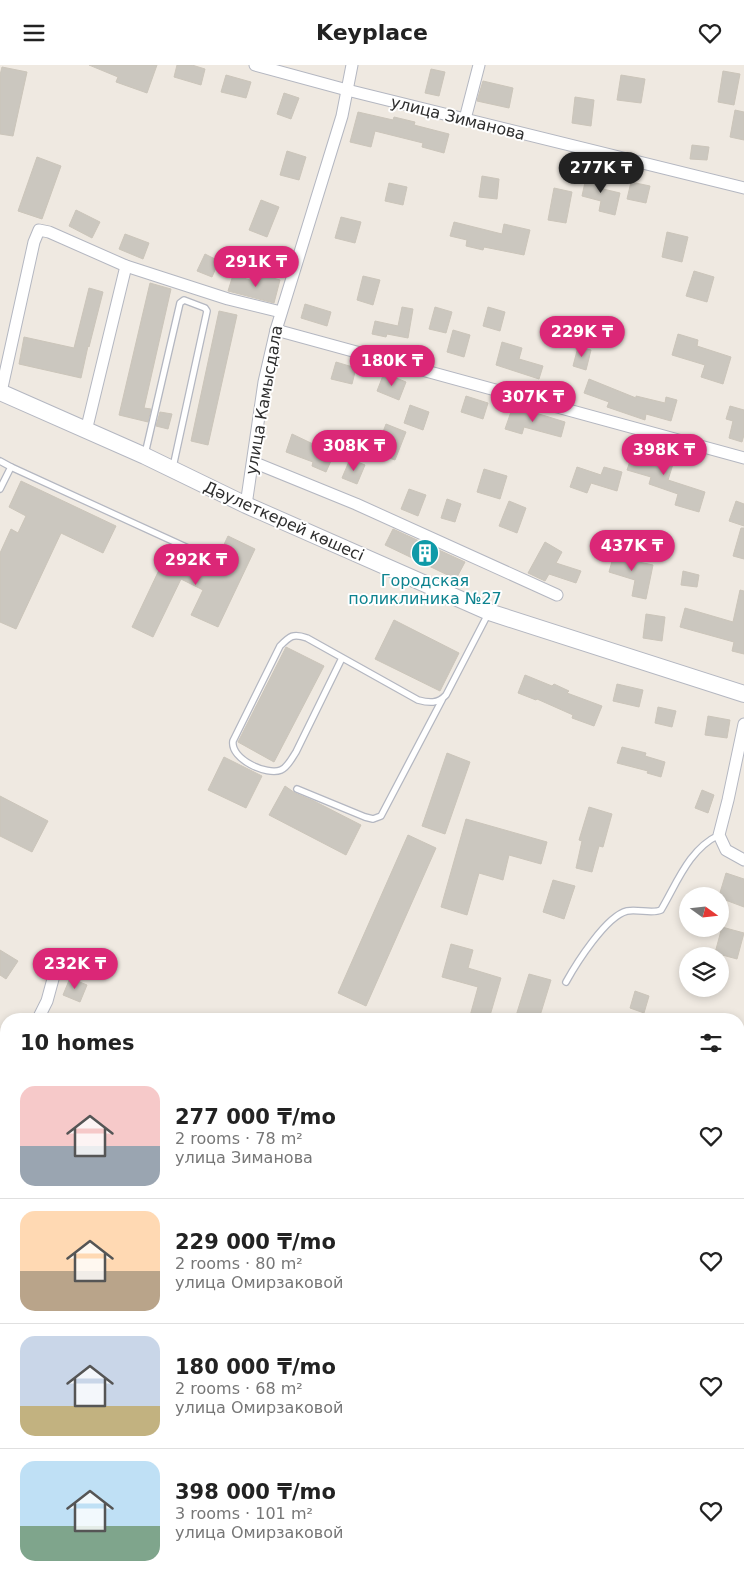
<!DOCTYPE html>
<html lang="en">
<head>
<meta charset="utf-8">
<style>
	body { margin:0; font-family:"DejaVu Sans",sans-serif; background:#f2f2f2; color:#222; height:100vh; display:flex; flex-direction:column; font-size:19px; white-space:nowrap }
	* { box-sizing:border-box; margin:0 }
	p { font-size:16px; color:#767676 }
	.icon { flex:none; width:28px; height:28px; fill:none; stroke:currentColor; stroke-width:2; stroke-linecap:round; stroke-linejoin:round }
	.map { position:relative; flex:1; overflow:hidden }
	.sheet { position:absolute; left:0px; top:948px; width:745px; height:571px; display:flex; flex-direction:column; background:#fff; border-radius:20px 20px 0 0; box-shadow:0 2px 8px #0003 }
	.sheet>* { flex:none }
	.needle { width:32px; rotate:105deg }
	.buttons { position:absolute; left:679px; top:822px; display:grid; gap:10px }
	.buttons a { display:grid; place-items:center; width:50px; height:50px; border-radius:50%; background:#fff; box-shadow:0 2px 8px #0003; font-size:25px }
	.price { position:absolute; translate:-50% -42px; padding:0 11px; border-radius:18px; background:#db2777; color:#fff; font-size:16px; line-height:32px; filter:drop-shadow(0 1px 2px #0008) }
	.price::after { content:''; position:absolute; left:50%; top:30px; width:15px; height:11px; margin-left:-8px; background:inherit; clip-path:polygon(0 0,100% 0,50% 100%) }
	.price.current { background:#222; color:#fff }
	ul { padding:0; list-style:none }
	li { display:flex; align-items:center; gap:15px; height:125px; padding:0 20px }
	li+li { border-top:1px solid #e0e0e0 }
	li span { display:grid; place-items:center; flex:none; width:140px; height:100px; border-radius:15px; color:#555 }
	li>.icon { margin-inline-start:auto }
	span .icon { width:60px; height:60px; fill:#fffc; stroke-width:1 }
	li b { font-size:21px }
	h2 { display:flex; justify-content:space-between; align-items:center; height:60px; padding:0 20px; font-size:21px }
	header { display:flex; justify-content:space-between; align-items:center; height:65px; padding:0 20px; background:#fff; font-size:22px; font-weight:800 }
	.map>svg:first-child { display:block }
	.green { fill:#b6e59e }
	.building { fill:#cbc7bf; stroke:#cbc5ba }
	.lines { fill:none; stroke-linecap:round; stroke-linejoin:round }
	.service-casing { stroke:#b4b7c1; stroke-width:8 }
	.minor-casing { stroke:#b4b7c1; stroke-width:13 }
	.secondary-casing { stroke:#b4b7c1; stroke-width:18 }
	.service { stroke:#fff; stroke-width:5.5 }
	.minor { stroke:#fff; stroke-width:11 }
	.secondary { stroke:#fff; stroke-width:16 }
	.labels { text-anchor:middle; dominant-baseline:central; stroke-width:4; stroke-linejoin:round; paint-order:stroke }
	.street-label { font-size:16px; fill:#2e2e2e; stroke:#fff }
	.culture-label { font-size:16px; fill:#0d838f; stroke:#fff }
</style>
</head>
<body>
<header><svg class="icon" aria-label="menu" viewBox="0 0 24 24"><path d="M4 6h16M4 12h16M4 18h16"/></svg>Keyplace<svg class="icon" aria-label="heart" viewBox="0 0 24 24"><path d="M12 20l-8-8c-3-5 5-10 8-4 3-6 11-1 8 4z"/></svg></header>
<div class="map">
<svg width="744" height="1518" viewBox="0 0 744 1518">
	<rect width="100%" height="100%" fill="#efe9e1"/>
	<path class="green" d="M739,1433L744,1437V1518H322L323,1512H739Z"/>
	<g class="building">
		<path d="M89,0H157L147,28L116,17L118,12Z"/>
		<path d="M177,0H192L205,4L201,20L174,12Z"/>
		<path d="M2,2L27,7L13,71L0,69V10Z"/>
		<path d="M431,4L445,7L439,31L425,28Z"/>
		<path d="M723,6L740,9L734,40L718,37Z"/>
		<path d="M226,10L251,17L246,33L221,27Z"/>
		<path d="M621,10L645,14L641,38L617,35Z"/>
		<path d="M483,16L513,23L509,43L477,36Z"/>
		<path d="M284,28L299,33L291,54L277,49Z"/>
		<path d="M575,32L594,35L591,61L572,58Z"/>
		<path d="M735,45L744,47V75L730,72Z"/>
		<path d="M358,47L393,55L394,52L415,57L414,60L449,69L444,88L422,82L423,78L375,66L371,82L350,77Z"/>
		<path d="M692,80L709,82L707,95L690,94Z"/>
		<path d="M287,86L306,92L299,115L280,110Z"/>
		<path d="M37,92L61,101L42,154L18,146Z"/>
		<path d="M587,108L602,112L599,123L620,128L615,150L599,146L601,136L582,131Z"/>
		<path d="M482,111L499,114L497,134L479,132Z"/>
		<path d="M631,117L650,121L646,138L627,134Z"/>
		<path d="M389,118L407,122L403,140L385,136Z"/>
		<path d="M554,123L572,127L566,158L548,155Z"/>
		<path d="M261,135L279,142L267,172L249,165Z"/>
		<path d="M76,145L100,157L92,173L69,161Z"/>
		<path d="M341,152L361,157L355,178L335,173Z"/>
		<path d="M454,157L502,169L504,159L530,165L524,190L484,182L483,185L466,181L467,175L450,171Z"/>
		<path d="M667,167L688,172L682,197L662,192Z"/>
		<path d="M125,169L149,178L143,194L119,184Z"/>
		<path d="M205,189L219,196L212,212L197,206Z"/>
		<path d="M694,206L714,212L707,237L686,231Z"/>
		<path d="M259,209L280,215L274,238L228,226L233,210L257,217Z"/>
		<path d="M363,211L380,215L373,240L357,235Z"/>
		<path d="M150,218L171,224L144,343L151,344L148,357L119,350Z"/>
		<path d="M89,223L103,227L89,282L88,281L81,313L19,299L24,272L74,283Z"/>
		<path d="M305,239L331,247L327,261L301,253Z"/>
		<path d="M402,242L413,244L408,273L387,269L386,272L372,269L375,256L398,261Z"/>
		<path d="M435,242L452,247L446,268L429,264Z"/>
		<path d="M488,242L505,247L500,266L483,261Z"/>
		<path d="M219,246L237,250L208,380L191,376Z"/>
		<path d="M566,255L578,258L574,275L562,272Z"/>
		<path d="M453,265L470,270L464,292L447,287Z"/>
		<path d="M678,269L698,275L697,281L731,292L723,319L701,312L705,300L672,290Z"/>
		<path d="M502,277L522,283L519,294L543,301L539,314L496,300Z"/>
		<path d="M578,282L591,285L586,305L573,301Z"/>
		<path d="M336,297L356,303L352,319L331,314Z"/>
		<path d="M384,308L406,317L399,335L377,326Z"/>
		<path d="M589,314L636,333V331L665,338L666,332L677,335L671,356L646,349L645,355L607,342L609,337L584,328Z"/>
		<path d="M466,331L488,338L483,354L461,347Z"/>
		<path d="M410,340L429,347L423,365L404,358Z"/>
		<path d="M513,341L565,357L561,372L524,362L522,369L505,364Z"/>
		<path d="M730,341L744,345V370L742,377L729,373L733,356L726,354Z"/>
		<path d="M160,347L172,349L168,364L156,361Z"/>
		<path d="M386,359L406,367L395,395L375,388Z"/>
		<path d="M292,369L334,389L326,407L312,401L313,397L286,387Z"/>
		<path d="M636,378L657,384L655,389L674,396L668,415L705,427L699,447L675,440L678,429L649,419L651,412L627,405Z"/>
		<path d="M350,394L365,400L357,419L342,413Z"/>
		<path d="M577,402L601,410L604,402L622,407L617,426L591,418L587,428L570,422Z"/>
		<path d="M484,404L507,411L500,434L477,427Z"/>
		<path d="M21,416L116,461L103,488L61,468L16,564L0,557V488L11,464L18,468L26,451L9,442Z"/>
		<path d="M409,424L426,430L418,451L401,444Z"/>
		<path d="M447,434L461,439L455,457L441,453Z"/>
		<path d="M509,436L526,443L517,468L499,461Z"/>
		<path d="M736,436L744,439V461L729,456Z"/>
		<path d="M741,463H744V494L733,491Z"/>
		<path d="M393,464L465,497L456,514L385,480Z"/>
		<path d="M651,469L667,473L664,485L648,481Z"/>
		<path d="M228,471L255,484L218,562L191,550L203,525L181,514L153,572L132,562L169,484L191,494L188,501L209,511Z"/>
		<path d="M545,477L562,487L556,498L581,506L576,518L549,509L545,516L528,508Z"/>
		<path d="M616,482L631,486L629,495L653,500L646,534L632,531L635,515L609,507Z"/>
		<path d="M683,506L699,510L697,522L681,520Z"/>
		<path d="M740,525L744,526V589L732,586L734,577L680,562L685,543L733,557Z"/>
		<path d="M646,549L665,552L662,576L643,573Z"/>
		<path d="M394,555L459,588L440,626L375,594Z"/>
		<path d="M286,582L324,601L274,697L238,677Z"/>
		<path d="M525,610L552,621L554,619L569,626L567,628L602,641L594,661L572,653L573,650L537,634L536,635L518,628Z"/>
		<path d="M617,619L643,625L639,642L613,636Z"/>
		<path d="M658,642L676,646L672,662L655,658Z"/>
		<path d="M708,651L730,655L727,673L705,670Z"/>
		<path d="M622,682L646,688L645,691L665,697L661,712L647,708L648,706L617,698Z"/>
		<path d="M447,688L470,697L445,769L422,761Z"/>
		<path d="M224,692L262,711L246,743L208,725Z"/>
		<path d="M285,721L295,728L314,736L361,760L346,790L269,750Z"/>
		<path d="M702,725L714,730L708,748L695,743Z"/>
		<path d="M0,731L48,756L32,787L0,771Z"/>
		<path d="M589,742L612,749L603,782L599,781L592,807L576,803L582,776L579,775Z"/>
		<path d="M466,754L547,777L541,799L509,790L503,815L479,808L467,850L441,842Z"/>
		<path d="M408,770L436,783L366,941L338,928Z"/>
		<path d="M726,808L744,814V842L720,833L719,831Z"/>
		<path d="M553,815L575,821L564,854L543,847Z"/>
		<path d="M722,862L744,868L737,894L715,888Z"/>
		<path d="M451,879L473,885L468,903L501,913L489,954H480L470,951L478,922L442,912Z"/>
		<path d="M0,885L18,896L6,914L0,910Z"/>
		<path d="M529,909L551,915L539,954H515Z"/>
		<path d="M70,913L87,920L80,937L63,930Z"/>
		<path d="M635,926L649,931L644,948L630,943Z"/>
	</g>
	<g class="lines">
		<defs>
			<g id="service">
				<path d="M145,389L180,238L184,235L205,243L207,246L173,402"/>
				<path d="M0,396L11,402L0,424"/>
				<path d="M11,402L201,489"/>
				<path d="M342,593L296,687C292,693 288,702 281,705C267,711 230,694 233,676L280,581C290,571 293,568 307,573L418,635C429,638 438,639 446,630L488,549"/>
				<path d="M297,724L365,752L373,754L381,751L442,635"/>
				<path d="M566,917C576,899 606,851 627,846C638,844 653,849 661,845C677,818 689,784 719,770"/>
			</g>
			<g id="minor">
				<path d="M255,0L347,25L744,123"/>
				<path d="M465,54L479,0"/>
				<path d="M276,265L744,393"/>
				<path d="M1,327L34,177L39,165L49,167L126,201L228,234L281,247"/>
				<path d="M86,366L126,201"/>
				<path d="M253,397L356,439L557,530"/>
				<path d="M246,440L264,317L276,265L342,51L352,0"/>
				<path d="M744,659L728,735L719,770L726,785L744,795"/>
				<path d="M38,954L47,936L56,903"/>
				<path d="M0,993L6,987"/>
				<path d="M0,1119H6"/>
				<path d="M739,1272L744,1276"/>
				<path d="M0,1512L1,1518"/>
				<path d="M112,1512L114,1518"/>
				<path d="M226,1512L227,1518"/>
				<path d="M298,1512V1518"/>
			</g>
			<path id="secondary" d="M0,327L145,391L246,440L489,547L744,629"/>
		</defs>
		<use href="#service" class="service-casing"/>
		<use href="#minor" class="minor-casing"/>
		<use href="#secondary" class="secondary-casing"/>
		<use href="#service" class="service"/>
		<use href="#minor" class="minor"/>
		<use href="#secondary" class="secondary"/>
	</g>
	<defs>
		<symbol id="building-disc" viewBox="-11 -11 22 22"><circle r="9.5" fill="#0f9aa8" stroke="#fff"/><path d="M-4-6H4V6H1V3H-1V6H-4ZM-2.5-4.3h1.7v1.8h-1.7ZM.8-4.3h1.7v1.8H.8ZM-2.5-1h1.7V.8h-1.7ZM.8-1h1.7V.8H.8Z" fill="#fff"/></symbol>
	</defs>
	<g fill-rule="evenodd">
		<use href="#building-disc" x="409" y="472" width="32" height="32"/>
	</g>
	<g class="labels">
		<g class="street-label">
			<text transform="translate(458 53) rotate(14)">улица Зиманова</text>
			<text transform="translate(264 335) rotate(-80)">улица Камысдала</text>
			<text transform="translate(284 456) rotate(24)">Дәулеткерей көшесі</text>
		</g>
		<g class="culture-label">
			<text x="425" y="515">Городская<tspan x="425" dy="18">поликлиника №27</tspan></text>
		</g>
	</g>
</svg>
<div class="buttons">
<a><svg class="needle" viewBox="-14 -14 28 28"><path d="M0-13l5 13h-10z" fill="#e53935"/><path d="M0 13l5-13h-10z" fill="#767676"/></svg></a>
<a><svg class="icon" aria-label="layers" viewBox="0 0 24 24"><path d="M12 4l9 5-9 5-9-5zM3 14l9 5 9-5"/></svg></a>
</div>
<b class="price current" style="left:601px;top:129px">277K ₸</b>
<b class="price" style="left:256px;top:223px">291K ₸</b>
<b class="price" style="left:582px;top:293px">229K ₸</b>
<b class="price" style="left:392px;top:322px">180K ₸</b>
<b class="price" style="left:533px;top:358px">307K ₸</b>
<b class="price" style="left:354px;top:407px">308K ₸</b>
<b class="price" style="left:664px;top:411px">398K ₸</b>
<b class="price" style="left:632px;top:507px">437K ₸</b>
<b class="price" style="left:196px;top:521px">292K ₸</b>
<b class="price" style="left:75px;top:925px">232K ₸</b>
<section class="sheet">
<h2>10 homes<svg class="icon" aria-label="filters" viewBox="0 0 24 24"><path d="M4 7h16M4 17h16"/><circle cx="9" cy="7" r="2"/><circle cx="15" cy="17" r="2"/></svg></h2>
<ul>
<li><span style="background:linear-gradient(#f6c9c9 60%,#9aa5b1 0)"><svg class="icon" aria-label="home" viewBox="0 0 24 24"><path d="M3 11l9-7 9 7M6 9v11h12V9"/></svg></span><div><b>277 000 ₸/mo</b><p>2 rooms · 78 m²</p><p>улица Зиманова</p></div><svg class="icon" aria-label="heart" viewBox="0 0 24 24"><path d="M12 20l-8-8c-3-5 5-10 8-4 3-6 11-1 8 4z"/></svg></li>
<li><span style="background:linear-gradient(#ffd9b3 60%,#b9a48a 0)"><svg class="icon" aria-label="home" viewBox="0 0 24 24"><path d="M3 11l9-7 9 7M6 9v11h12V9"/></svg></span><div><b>229 000 ₸/mo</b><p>2 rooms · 80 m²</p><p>улица Омирзаковой</p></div><svg class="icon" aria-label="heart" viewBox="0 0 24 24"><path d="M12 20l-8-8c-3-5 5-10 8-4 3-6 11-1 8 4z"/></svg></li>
<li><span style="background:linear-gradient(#c9d6e8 70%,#c2b280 0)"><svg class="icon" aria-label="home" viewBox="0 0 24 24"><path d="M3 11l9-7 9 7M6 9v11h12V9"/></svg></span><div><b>180 000 ₸/mo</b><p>2 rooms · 68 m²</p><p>улица Омирзаковой</p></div><svg class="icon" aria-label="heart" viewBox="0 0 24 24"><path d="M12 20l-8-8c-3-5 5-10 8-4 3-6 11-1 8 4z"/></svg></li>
<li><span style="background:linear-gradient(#bfe0f5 65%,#7fa58c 0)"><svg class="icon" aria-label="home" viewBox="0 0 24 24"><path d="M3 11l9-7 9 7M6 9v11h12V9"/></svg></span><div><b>398 000 ₸/mo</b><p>3 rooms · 101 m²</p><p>улица Омирзаковой</p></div><svg class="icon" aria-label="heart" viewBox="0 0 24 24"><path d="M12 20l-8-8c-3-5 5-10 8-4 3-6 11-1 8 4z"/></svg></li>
</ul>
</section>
</div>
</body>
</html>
